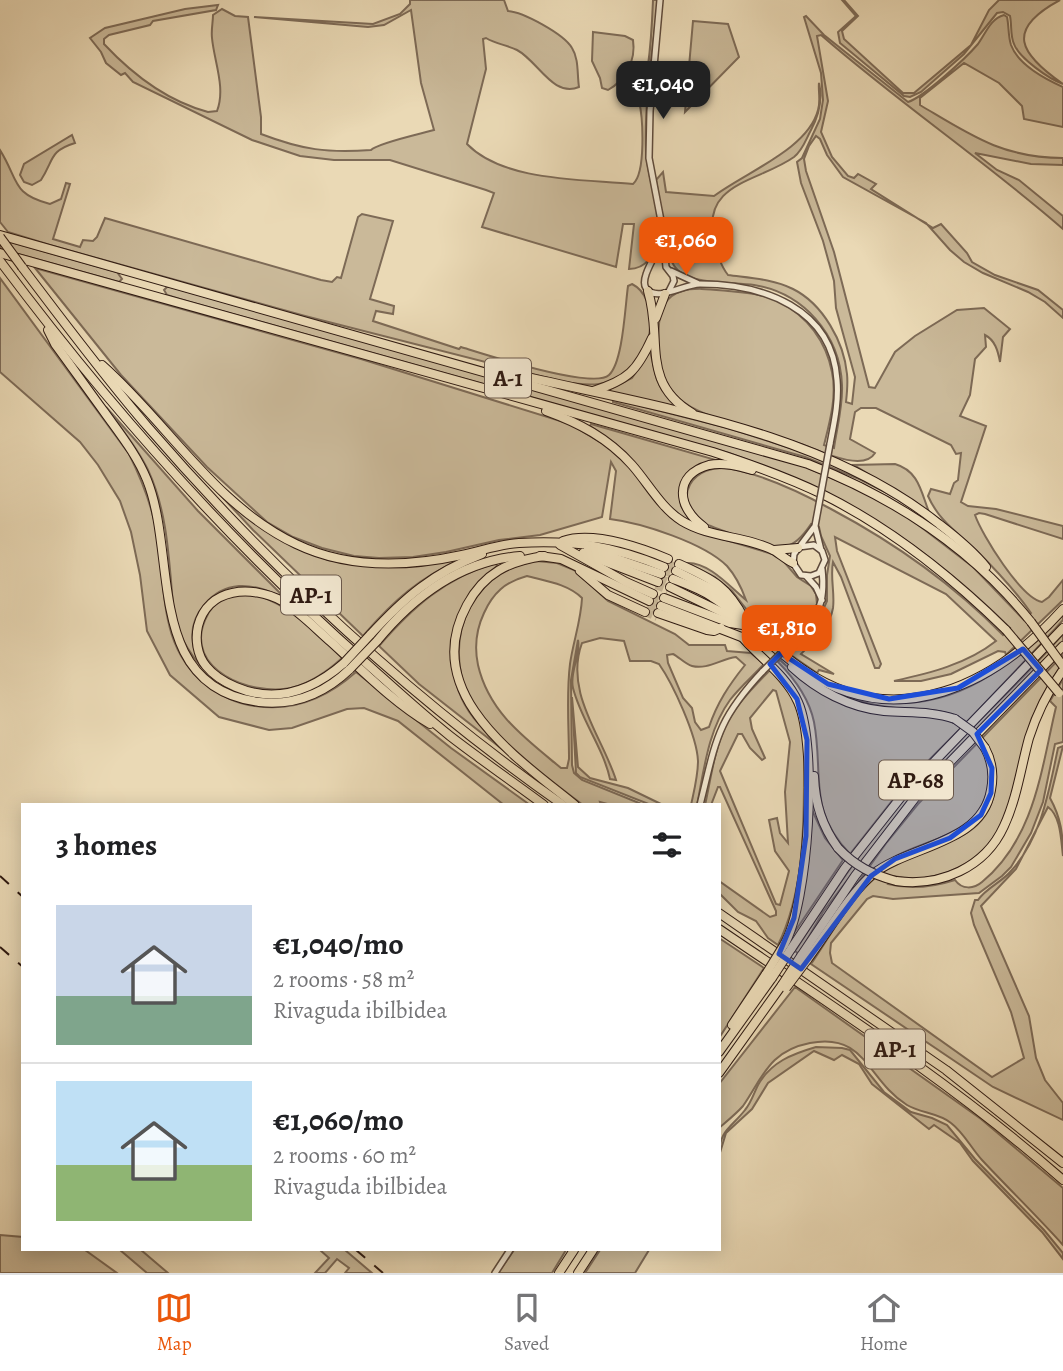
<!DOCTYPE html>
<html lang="en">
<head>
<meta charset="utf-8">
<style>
	body { margin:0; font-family:Alegreya,serif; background:#f6f6f6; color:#202124; height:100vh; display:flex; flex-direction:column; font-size:26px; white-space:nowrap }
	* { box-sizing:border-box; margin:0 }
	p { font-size:23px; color:#757577 }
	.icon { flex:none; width:38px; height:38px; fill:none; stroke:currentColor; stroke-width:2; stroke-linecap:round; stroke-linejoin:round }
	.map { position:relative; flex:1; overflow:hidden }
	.details { position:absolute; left:21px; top:803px; width:700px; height:448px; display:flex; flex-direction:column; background:#fff; border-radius:0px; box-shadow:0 4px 18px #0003 }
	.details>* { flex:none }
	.price { position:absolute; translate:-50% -60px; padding:0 16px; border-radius:14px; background:#ea580c; color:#fff; font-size:23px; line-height:46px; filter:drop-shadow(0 2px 4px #0008) }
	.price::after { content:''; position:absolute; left:50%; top:42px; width:21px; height:16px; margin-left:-10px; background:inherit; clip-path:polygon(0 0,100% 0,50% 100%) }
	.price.current { background:#222; color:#fff }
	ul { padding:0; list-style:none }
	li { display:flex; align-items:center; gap:21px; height:175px; padding:0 35px }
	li+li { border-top:2px solid #e0e0e0 }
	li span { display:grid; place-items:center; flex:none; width:196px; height:140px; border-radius:0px; color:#555 }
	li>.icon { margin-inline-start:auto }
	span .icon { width:84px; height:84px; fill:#fffc; stroke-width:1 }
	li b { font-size:30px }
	h2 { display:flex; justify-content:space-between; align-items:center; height:84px; padding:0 35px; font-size:30px }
	.dock { display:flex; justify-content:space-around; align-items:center; height:98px; border-top:2px solid #e0e0e0; background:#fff; font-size:19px; color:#757577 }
	.dock a { display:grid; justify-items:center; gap:4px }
	.dock .current { color:#ea580c }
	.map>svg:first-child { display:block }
	.green { fill:#cab999; stroke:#7d6a56; stroke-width:2; fill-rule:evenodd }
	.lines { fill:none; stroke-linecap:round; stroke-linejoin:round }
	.motorway-tunnel { stroke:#c5b394; stroke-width:8; stroke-dasharray:8 4; stroke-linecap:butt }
	.tertiary-casing { stroke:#5e4a3b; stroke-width:8 }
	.motorway-casing { stroke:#301b12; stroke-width:10 }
	.tertiary { stroke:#f1e6cf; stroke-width:5 }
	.motorway { stroke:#ead9b5; stroke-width:8 }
	.rail { stroke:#301b12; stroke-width:2; stroke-dasharray:12 12; stroke-linecap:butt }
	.tertiary-bridge-casing { stroke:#5e4a3b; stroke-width:8; stroke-linecap:butt }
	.motorway-bridge-casing { stroke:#301b12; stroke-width:10; stroke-linecap:butt }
	.tertiary-bridge { stroke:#f1e6cf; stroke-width:5 }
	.motorway-bridge { stroke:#ead9b5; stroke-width:8 }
	.marked { fill:#1d4ed8; fill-opacity:0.2; stroke:#1d4ed8; stroke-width:5; stroke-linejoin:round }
	.labels { text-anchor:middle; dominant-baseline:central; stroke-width:6; stroke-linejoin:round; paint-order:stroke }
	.shield { fill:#f1e6cf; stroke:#6a584b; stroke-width:2 }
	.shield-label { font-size:23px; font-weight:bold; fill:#301b12 }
</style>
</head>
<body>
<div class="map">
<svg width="1063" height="1273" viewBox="0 0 1063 1273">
	<rect width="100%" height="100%" fill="#ead9b5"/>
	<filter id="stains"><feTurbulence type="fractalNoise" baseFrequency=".00286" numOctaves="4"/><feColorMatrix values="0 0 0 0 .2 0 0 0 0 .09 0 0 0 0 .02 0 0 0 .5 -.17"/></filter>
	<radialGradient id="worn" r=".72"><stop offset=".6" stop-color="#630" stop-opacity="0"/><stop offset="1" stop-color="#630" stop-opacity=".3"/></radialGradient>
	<g class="green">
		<path d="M410,0H504L508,11C523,12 564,34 572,48C579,59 577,74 579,87C553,98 538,61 517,50C507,45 496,44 486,38L483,39L486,69L467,144C504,182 583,179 633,184C646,173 643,118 639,101C650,81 652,24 653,0H658C653,50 644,101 646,151C647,178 662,211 658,237C656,254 646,269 629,269L634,224H623L616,267L482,227L494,193L486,190L390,160H334L300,156L252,140L133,82L125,73L121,75L106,63L101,52L90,38L105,28L185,9L218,5L216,10L153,21L150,25L109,35L104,39V44C133,75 167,101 208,112L217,111C226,88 214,61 212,38C211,30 213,22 213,15L222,9L235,16L248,17L261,117V134C303,150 327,153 371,150C378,143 420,134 434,130L421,83L411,10L384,25L368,27L254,17L373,24L400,14L410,4Z"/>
		<path d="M842,0H844L858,16L842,31L844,39L903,93H914L971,45L989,10L999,0H1060C1004,30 1020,54 1063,84C1049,79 1019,58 1014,44C1010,35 1012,25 1010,16L1003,12L997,13L964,54L921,92L910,97L904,96L840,43L838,32L856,16Z"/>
		<path d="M1004,15L1007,17C1009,26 1008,36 1011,45C1018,64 1045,79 1063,87V127L1024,119L1022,106L999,83L964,63L920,98V105C969,134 1002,158 1063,158V165L1031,164L975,153L997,170L1019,180L1063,216V229C985,161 899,103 821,35L817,36L828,101L821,132L832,157L848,176L854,178L858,174L876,184L871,189L933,228L941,224L967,253L972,262L995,275L1038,290L1063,310V318L1045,302L1028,292L983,273L964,262L950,250L926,223L843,177L827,155L820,139L816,136L809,146L804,159L806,171L834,252L869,387L875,388L895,352L915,336L957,310L984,308L1010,329L1003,337L1000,362C998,351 995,340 985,335L986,347L975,359L970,395L960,416L986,426L961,502L968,506L996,509L1063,526V539L985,514L979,513L975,515C982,535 1021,598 1042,602L1049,597L1063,580V600L1006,655L1005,652L998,651L951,674L921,681H894C930,673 967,664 996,641L946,594L835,537L837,551L881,664L879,668H875L841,577L833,562C830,577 835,593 833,608C830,627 813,642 801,654L834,674L819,670L817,673L788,653L819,619L827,601V575L830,556L821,536L819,527L811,524C805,533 797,544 786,546C766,550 725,531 705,524C668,500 693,461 732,469C767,476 800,492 831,509C895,543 952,583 1003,635L1010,628C923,542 844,494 729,453L183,300L167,295L164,290L167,287H171L801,465L869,494L904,514L973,567L1024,620L1031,613C1015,590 996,570 976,550C957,532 939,521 928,496L931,489L950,494L954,483L958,480L961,453L956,454L951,445L876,408H861L855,412L850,439L875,453C863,473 818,450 801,444C779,437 757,430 735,424C676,407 654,390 659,324C662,282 698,288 728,291C745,293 765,294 780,302C807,316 826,341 832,372C837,396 830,421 824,445L834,448C837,427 843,406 842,385C840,334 803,293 754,285C734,282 695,284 680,272C673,267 670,258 667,249L656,180L663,172L666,192L714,196C746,172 808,149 818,110C821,101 818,90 819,83C823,100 819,115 811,130C806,139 803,150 794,157C759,182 701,182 714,240C717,252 720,265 728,275C750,278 773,279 793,289C823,304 844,342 847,374C848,383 847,393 846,402L852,404L855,377L836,308L834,281L823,241L801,183L797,162L802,158L820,119L823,100L821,73L804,17L806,16L824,35L908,102C924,97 966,58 978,44C986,33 990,19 1004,15Z"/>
		<path d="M693,21L728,24L739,57L685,112Z"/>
		<path d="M593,32L625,36L633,40C636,60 626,80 608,90L602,88L600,78L592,61Z"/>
		<path d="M72,135L75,143C49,151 54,160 41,180L32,185L24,182L20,175L24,164Z"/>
		<path d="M0,150C19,180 11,194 50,204L61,199L66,183L70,184L53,239L80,247L83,240L93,241L97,237L105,218L321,280L332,282L337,277L341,278L358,217L362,214L393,221L370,299L394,306L393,314L376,311L373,321L459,349L461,347C484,354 593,390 609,375C623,362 625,307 628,286L632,284C660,298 653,352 631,370C610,387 589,386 564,382L305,316L50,245L8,232L0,222Z"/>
		<path d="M0,239L117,272L122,279L119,282L0,249Z"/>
		<path d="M35,268L361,359L570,424L615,451L693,530L779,556L797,577L811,586L816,594L817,604L812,617L782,645L754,619L732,591L715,577L687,563C709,562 730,587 746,600C742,589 735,575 727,566C704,543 642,523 610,519L616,471L611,462L602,517L540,535L499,540L446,552L413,557L379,558L354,556L322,548L293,537L267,522L207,467L121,375Z"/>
		<path d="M0,278L129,454C143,482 153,508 158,539C166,591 159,649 207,685C222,696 236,704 255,706C294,712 328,697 356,672L451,748L530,805H504L398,721L364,708L347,709L292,728L269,730L219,717L170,675L147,631L140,575L131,532L120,501L98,465L80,442L0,372Z"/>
		<path d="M650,351L657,380L662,390L678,407L606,391L632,378Z"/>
		<path d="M613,399L728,428L836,463L903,501L859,479L805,457L613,402Z"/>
		<path d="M106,407L198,511L286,599C272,592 256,585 239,586C212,588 188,616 193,643C195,657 203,666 211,676C192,659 180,640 174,615C169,566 169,515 148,470C137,447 120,427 106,407Z"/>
		<path d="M591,424L716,460L700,466L680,498L681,506L691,522L675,513L624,452L590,426Z"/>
		<path d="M895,464C919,471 921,492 929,512L854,465Z"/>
		<path d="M197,470L294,546L328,560L369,566L406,567L464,558C420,577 394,600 363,636L253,530Z"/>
		<path d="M536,561L557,563L574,570L608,601L675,634L689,645H725L727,651L751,653L764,664C753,676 740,687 730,700C708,730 704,770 697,805H691C694,791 698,776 698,761C697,736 673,684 659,664L651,661H630L624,641L600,638L582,643C564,692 602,736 616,780L610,779C603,747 581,720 573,688C569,673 581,655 578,640L571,680L572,765L574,773L582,780L644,805H611L600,802L601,805H583C552,782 486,731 469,698C456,671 455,636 469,609C484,580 504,567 536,561ZM527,576C546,581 568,584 582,598C581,621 573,642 570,664C566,696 569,728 569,759L567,768H561C526,739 489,713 478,665C474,646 476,630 484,613C493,593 505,582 527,576ZM673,654C679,657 685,664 692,666C707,670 721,659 736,657L745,665C729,685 717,703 709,727L701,730L695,722L692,708L683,698L668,663L667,655Z"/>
		<path d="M496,563L497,566C485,577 473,588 465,603C445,637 449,686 473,717C486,733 501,746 516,760L419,684L379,646C412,608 446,577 496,563Z"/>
		<path d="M254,594C290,605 316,632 342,658C327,672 311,683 291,688C251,696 184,670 205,620C209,610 217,601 227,597C235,594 246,595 254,594Z"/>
		<path d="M1063,613V620L1055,629L967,722C943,707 922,710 896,708C875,706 856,701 836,693C842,693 849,696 856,698C872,701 888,704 904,703C971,701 1018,658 1063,613Z"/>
		<path d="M1063,634V641L1060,644L907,802L823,912L799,954L795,951C830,897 865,844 907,795C957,739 1014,690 1063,634Z"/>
		<path d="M1063,655V663C1052,679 1041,696 1034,715C1021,747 1018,782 1006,814C988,861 941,886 893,876L888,884C911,890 933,887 955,880C962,890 974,889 982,882C1035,838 1041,770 1056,707L1050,701L1063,679V742L1055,744L1043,802L1031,833L1011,867L1002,876L979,893L893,899L873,896L867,899L831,943L830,953L832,963L992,1077L1024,1058L1011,1012L974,925L971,913L975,900H978C986,888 1002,882 1011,871C1042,837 1049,790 1058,748L1063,746L1050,798C1061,818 1063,834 1063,856C1061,841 1061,816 1048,807L1016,869L981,906L1029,1016L1036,1058L1045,1080L1063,1103V1120L993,1087L811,964C828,939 852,897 874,879C882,872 891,865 901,860C939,841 989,841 995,787C997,772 995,759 988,746L983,749C989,764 991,781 986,796C971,839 924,838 891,859C868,872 852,896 834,916L887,842L918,804Z"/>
		<path d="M780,660L793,672L833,700L943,717L962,727L907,782L850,854C807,810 824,774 814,722C809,698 795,679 778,662Z"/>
		<path d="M770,670C784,686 799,702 803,724C806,741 804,760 804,777C804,833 803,894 778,945L768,938L756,921L738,912L719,893V881L770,917L776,915V911L720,787H718L711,805H705C711,779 714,750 726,725C736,704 754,687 770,670ZM773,690L776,691L790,742L785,792L788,843L780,833L777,818L769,820L775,851L789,871L780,905L776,904L720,771L738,734H742L750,748L762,760L765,758L752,729L750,718Z"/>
		<path d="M572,697L578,767L590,778L628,788L663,805H651L580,777L576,773Z"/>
		<path d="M812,810L825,838L843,860L792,936Z"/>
		<path d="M719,938L764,968L719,1038Z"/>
		<path d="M795,987L981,1119L1063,1188V1245C1037,1216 1009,1189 982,1160C971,1148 964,1133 951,1123C939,1113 920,1113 907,1105C867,1080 866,1032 810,1043C769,1051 763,1077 743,1106C736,1114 727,1121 719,1128V1084Z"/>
		<path d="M816,1047L842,1048L850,1050L884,1092L911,1112L932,1118L947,1125L975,1159L1044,1230L1063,1253V1259L1042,1232L973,1161L960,1143L934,1125L929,1129L872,1084L859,1064L842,1055L834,1060L814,1051L768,1083L752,1109L726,1133L719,1156C719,1130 731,1128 745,1110C751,1103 754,1093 758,1085C771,1062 792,1054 816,1047Z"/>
		<path d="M0,1235L23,1237V1250H85L117,1273H0Z"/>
		<path d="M120,1250H141L168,1273H147Z"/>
		<path d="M320,1250H345L372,1273H345L349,1268L337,1259L325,1273H315L329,1258Z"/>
		<path d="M514,1250H566L552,1273H498Z"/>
		<path d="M600,1250H649L635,1273H585Z"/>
	</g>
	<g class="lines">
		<g class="motorway-tunnel">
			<path d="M666,563L678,568"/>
			<path d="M663,570L675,575"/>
			<path d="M659,578L671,583"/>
			<path d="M656,585L668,590"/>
			<path d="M651,597L663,602"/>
			<path d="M648,605L660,609"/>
			<path d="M645,612L657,617"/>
		</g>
		<defs>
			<g id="tertiary">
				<path d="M660,0L650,111L649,158L662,226L666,267L673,276L674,281L669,291"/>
				<path d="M662,240C658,253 639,278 646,288C656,303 684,284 700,284C763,284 832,308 837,380C839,402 834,423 830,444"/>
				<path d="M671,271L697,283"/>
				<path d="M815,526L821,550"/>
				<path d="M799,547L814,545L822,551L825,560L819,573L811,576L801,575L793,563L794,554L815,526"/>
				<path d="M806,576L816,587L822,600"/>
				<path d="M793,641C818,616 826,605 822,569"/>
				<path d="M700,805C716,741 716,721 763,671"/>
				<path d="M495,1273L510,1250"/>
			</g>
			<g id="motorway">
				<path d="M0,235L808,464C895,498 972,548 1031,622"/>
				<path d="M0,253L713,452C750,464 787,477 822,494C891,528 952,577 1006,630"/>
				<path d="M0,261C109,407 230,543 366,663C394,688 421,713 450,736C481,760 513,782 544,805"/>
				<path d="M22,267C63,321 103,375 147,426C269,567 411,698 563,805"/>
				<path d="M648,291C663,339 640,382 692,413"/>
				<path d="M656,318L665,294"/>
				<path d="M48,330L55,344C72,367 88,390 105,413C120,434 137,455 147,480C178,557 144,687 259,702C294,706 325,693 350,669"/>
				<path d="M102,365C167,422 214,505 296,544C348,569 407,567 462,555C481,551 500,544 519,543C576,540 612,546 664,567"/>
				<path d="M514,374C656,407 823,431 939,524C956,537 973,551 986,567"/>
				<path d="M593,391C628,380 637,371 652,338"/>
				<path d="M546,411C579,423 608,438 632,465C648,483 661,508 682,521C710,538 747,536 775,551C781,555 787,560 793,563"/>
				<path d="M704,527C677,508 673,475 709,465C723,462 738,466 752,470"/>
				<path d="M563,541C593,531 639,547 668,559"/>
				<path d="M560,545L626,582L653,594"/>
				<path d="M588,549L661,574"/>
				<path d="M774,550L798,548"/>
				<path d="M583,553L658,582"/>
				<path d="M540,556L561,559L649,601"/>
				<path d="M544,556C509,561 484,573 467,605C419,693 517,758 575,805"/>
				<path d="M679,564C713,579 728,587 745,620"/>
				<path d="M580,571L608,595L645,612"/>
				<path d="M676,571L716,591L733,608"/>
				<path d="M673,579C686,584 700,589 712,597C745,617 771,649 804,670C897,734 996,684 1063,609"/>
				<path d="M670,587L734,618"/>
				<path d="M664,598L730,623L749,626"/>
				<path d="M661,606L744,638"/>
				<path d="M658,613L707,630L714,631L721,628"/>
				<path d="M370,635C405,597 433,573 482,554"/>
				<path d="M742,637C761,659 786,675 798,702C818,747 809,902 784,945"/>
				<path d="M377,641C414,596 461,561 520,556"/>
				<path d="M344,663C313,690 276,704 236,687C224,682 214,676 206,666C197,655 195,639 198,626C208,587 252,585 282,601C300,612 315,628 331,642C362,670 394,703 430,724"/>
				<path d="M792,667C817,690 850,708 884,711C909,713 932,711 955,719"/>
				<path d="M814,776C815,804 822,826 838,848"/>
				<path d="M896,881C940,887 985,868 1004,826C1017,798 1021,767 1029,738C1037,713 1048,691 1063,670"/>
				<path d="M719,913L946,1070L1063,1163"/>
				<path d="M719,929C837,1009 956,1086 1063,1180"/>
				<path d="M791,949L845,868L905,792L1063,628"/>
				<path d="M801,956L855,876L915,798L1063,646"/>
				<path d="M807,960C826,935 850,893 873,874C910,845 982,844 991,790C994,775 992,761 985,748"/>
				<path d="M732,1025L766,974"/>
				<path d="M719,1052L772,978"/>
				<path d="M719,1073L782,985"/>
				<path d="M559,1273L574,1250"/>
				<path d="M578,1273L593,1250"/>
			</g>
		</defs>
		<use href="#tertiary" class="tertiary-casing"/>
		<use href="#motorway" class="motorway-casing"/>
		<use href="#tertiary" class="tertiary"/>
		<use href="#motorway" class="motorway"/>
		<g class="rail">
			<path d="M0,876L23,897"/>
			<path d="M0,947L23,967"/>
			<path d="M356,1250L383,1273"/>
		</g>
		<defs>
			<g id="tertiary-bridge">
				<path d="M815,526L830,444"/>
				<path d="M763,671L793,641"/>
			</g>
			<g id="motorway-bridge">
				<path d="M0,237L22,267"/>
				<path d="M1031,622L1063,666"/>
				<path d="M1006,630L1059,693"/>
				<path d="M344,663L370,635"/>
				<path d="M350,669L377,641"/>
				<path d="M955,719L973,732L985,748"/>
				<path d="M838,848C855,866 873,875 896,881"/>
				<path d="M766,974L784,945"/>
				<path d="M772,978L791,949"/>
				<path d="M782,985L801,956"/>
				<path d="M786,988L807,960"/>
			</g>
		</defs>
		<use href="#tertiary-bridge" class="tertiary-bridge-casing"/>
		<use href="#motorway-bridge" class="motorway-bridge-casing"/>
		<use href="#tertiary-bridge" class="tertiary-bridge"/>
		<use href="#motorway-bridge" class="motorway-bridge"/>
	</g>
	<path class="marked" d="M1023,649L1041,670L977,734L992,768L991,793L981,815L950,838L895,859L871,876L801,969L779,954L794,918L806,836L807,740L797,699L770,664L781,653L828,684L889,699L958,688Z"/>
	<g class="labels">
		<g class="shield">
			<rect x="485" y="358.5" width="46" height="39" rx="5"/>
			<rect x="281" y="575.5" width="60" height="39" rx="5"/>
			<rect x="879" y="760.5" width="74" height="39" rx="5"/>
			<rect x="865" y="1029.5" width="60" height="39" rx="5"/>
		</g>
		<g class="shield-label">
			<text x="508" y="378">A-1</text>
			<text x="311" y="595">AP-1</text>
			<text x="916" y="780">AP-68</text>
			<text x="895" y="1049">AP-1</text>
		</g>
	</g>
	<rect width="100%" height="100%" filter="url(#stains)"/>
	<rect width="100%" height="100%" fill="url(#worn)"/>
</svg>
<b class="price current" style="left:663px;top:121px">€1,040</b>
<b class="price" style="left:686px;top:277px">€1,060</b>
<b class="price" style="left:787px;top:665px">€1,810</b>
<section class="details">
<h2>3 homes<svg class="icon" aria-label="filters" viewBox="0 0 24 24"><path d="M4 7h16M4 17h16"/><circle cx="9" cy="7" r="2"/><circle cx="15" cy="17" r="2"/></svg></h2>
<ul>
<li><span style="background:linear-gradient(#c9d6e8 65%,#7fa58c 0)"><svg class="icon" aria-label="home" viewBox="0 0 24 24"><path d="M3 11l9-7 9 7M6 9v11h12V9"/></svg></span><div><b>€1,040/mo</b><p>2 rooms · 58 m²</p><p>Rivaguda ibilbidea</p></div></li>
<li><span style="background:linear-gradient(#bfe0f5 60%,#8fb573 0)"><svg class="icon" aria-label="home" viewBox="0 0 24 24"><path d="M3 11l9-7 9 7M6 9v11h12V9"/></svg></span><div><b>€1,060/mo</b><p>2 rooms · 60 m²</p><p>Rivaguda ibilbidea</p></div></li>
</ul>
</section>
</div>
<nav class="dock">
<a class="current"><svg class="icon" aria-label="map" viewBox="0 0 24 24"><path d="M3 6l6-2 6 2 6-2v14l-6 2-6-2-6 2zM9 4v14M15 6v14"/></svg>Map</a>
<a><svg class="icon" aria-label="saved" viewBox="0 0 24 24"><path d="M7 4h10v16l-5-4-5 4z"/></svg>Saved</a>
<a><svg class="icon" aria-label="home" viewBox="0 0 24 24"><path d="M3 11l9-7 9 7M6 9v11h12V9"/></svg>Home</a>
</nav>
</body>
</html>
